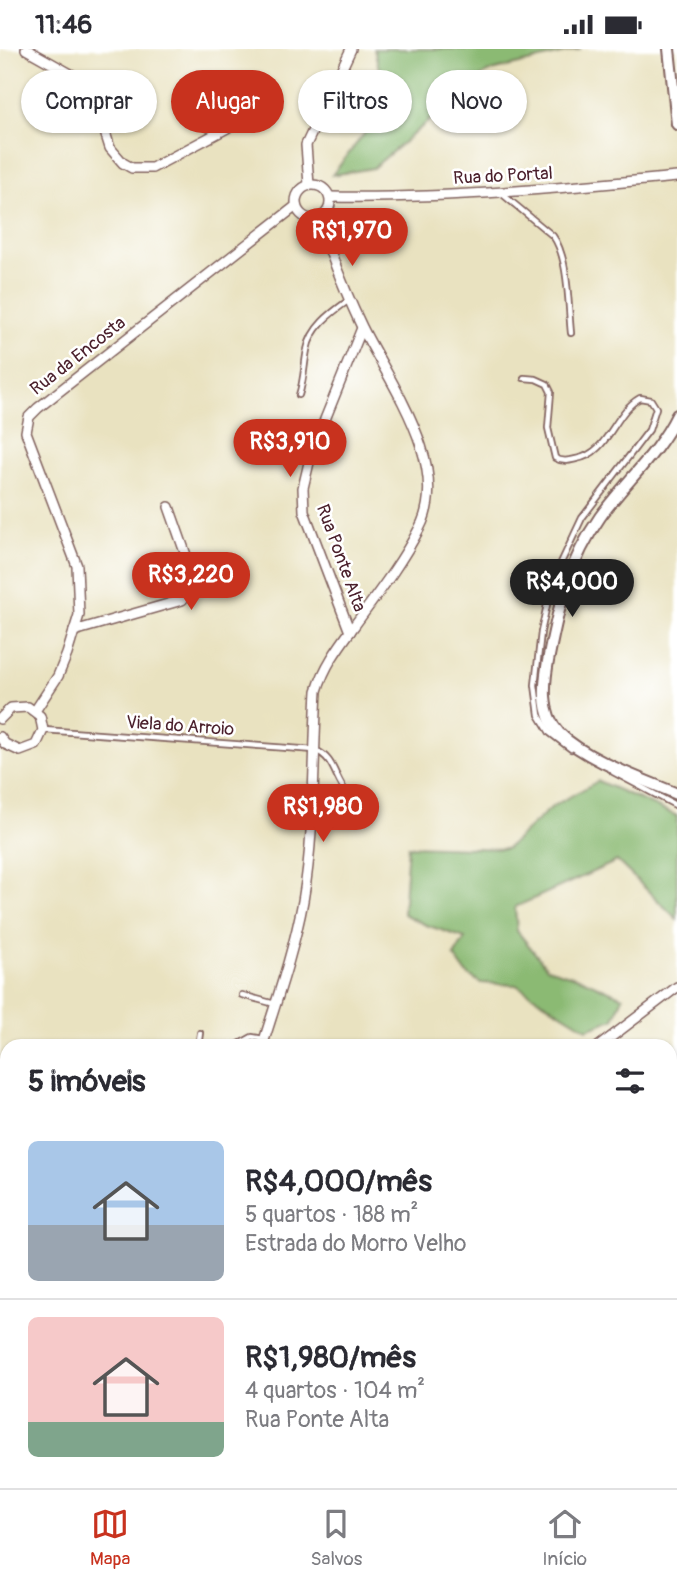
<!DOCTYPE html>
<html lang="pt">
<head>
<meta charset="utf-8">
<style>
	body { margin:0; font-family:Pangolin,sans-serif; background:#f2f2f3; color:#2b2b33; height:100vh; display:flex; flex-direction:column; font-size:26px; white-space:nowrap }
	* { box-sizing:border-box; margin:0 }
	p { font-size:23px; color:#7c7c81 }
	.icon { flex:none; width:38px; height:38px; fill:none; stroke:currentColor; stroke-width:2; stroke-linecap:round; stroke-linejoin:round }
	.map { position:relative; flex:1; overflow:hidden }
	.panel { position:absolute; left:0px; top:990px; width:677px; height:450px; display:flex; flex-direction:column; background:#fff; border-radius:21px 21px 0 0; box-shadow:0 2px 5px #0004 }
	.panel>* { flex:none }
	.hud { position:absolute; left:21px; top:21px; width:635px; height:63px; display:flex; gap:14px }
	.price { position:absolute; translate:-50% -60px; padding:0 16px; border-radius:24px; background:#c8321e; color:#fff; font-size:23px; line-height:46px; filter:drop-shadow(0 2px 4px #0008) }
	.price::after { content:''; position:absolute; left:50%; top:42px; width:21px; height:16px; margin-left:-10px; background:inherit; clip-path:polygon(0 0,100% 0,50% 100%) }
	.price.selected { background:#222; color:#fff }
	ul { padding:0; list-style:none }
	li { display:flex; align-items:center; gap:21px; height:175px; padding:0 28px }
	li+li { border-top:2px solid #e1e1e2 }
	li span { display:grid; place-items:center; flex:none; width:196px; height:140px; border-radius:10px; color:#555 }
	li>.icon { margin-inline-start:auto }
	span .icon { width:84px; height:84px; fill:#fffc; stroke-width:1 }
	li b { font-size:30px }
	h2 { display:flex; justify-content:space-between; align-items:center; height:84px; padding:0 28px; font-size:30px }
	.chip { padding:0 24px; border-radius:32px; background:#fff; box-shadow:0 2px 5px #0004; font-size:24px; line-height:63px }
	.chip.selected { background:#c8321e; color:#fff }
	.status { display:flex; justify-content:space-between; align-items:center; height:49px; padding:0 35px; background:#fff; direction:ltr }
	.status svg { height:19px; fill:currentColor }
	.tab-bar { display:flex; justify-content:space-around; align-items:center; height:98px; border-top:2px solid #e1e1e2; background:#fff; font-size:19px; color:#7c7c81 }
	.tab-bar a { display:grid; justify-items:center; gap:4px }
	.tab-bar .selected { color:#c8321e }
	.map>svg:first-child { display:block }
	.forest { fill:#8bba73; stroke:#6a6c4f; stroke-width:2 }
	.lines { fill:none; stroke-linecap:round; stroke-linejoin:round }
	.service-casing { stroke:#82635f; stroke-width:8 }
	.minor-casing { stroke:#82635f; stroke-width:12 }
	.tertiary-casing { stroke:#82635f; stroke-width:14 }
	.service { stroke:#fff; stroke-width:4.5 }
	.minor { stroke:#fff; stroke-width:9 }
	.tertiary { stroke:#fff; stroke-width:10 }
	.labels { text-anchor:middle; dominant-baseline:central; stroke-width:5; stroke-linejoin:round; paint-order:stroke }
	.street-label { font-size:18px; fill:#4a1f2b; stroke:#fff }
</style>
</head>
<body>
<div class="status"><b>11:46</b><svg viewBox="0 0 49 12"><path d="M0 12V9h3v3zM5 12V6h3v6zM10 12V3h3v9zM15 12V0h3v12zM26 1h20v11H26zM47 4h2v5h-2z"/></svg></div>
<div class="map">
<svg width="677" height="1439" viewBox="0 0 677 1439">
	<rect width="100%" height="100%" fill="#fff"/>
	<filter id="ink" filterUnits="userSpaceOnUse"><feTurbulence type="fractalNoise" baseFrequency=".0143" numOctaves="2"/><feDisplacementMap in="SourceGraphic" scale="14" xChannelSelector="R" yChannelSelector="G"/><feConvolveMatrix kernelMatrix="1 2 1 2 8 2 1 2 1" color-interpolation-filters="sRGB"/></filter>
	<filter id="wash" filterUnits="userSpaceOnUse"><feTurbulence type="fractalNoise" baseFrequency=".00686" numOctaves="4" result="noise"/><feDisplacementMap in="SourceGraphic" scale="28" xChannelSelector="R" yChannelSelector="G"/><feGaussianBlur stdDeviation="1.57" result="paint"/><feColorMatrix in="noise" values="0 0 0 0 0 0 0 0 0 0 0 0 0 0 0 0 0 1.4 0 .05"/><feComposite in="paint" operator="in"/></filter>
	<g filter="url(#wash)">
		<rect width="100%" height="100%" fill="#e9e2c0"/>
		<g class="forest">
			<path d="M374,0H581L487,23L373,119L332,126L388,54Z"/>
			<path d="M598,732L677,767V870L617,812L515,858L517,882L547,919L582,930L623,948L614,970L587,980L516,936L481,934L467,925L454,907L465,889L426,876L403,865L408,797L506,800L553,757Z"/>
			<path d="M677,1053V1384L670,1385V1062Z"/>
			<path d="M7,1382V1433H394L400,1439H0V1383Z"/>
		</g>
	</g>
	<g filter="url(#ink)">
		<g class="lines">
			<defs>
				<g id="service">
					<path d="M501,144L553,187C569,209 568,257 571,284"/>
					<path d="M524,329L536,330L547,335L551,343L548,379L555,409C562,413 568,412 576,410C609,405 613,364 640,349L651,351L656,359L649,381L582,469L552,533L541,583L535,636L539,666L550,684L571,700"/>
					<path d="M299,346C304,331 304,316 307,301C311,278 331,264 349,251"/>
					<path d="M44,681L315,701C335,709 334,729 347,744C354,752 365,757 374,763"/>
					<path d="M613,723L677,757"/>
					<path d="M242,946L275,955"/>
					<path d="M198,998L200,984"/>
					<path d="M234,998L252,988L264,990"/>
					<path d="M0,1320L7,1326"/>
				</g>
				<g id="minor">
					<path d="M26,0L83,32L92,42L110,99L123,114L132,119H152L246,69"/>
					<circle cx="313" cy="153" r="17"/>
					<path d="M309,136L306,96L351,0"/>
					<path d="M330,148C446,150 562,139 677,128"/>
					<path d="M74,582L182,551L191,539L193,526L169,458"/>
					<path d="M350,583L304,462L303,439L311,405L362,279"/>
					<path d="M35,662L58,627L67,605L79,566L78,541L77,517L26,383L29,368L38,359L296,157"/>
					<path d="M0,670L11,659L28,658L40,667L43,681L36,696L20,702L5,695L0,688"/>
					<path d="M262,998C277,950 294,901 303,852C315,783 313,711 317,642C325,615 341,595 357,573C379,543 402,513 419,480C453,418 389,333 362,278C345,243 331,206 318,169"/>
					<path d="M598,998L677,938"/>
					<path d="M670,1052L677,1043"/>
					<path d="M620,1439V1433"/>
				</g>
				<g id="tertiary">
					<path d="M669,0L677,75"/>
					<path d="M677,366C658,405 625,433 600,468C569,513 559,555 549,607C544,632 540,664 559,684C586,711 642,730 677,745"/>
				</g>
			</defs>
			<use href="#service" class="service-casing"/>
			<use href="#minor" class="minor-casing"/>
			<use href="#tertiary" class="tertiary-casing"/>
			<use href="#service" class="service"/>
			<use href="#minor" class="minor"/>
			<use href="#tertiary" class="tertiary"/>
		</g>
	</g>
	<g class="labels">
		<g class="street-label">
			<text transform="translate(503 127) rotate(-3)">Rua do Portal</text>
			<text transform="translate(78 307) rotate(-38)">Rua da Encosta</text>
			<text transform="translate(341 509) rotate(70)">Rua Ponte Alta</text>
			<text transform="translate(180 677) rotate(4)">Viela do Arroio</text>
		</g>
	</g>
</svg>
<b class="price" style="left:352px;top:219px">R$1,970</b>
<b class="price" style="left:290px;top:430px">R$3,910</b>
<b class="price" style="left:191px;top:563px">R$3,220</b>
<b class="price selected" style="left:572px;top:570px">R$4,000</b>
<b class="price" style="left:323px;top:795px">R$1,980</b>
<div class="hud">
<a class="chip">Comprar</a>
<a class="chip selected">Alugar</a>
<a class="chip">Filtros</a>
<a class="chip">Novo</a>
</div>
<section class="panel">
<h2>5 imóveis<svg class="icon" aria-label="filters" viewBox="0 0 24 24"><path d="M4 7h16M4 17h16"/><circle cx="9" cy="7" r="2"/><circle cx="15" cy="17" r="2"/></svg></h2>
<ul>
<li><span style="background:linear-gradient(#a9c7e8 60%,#9aa5b1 0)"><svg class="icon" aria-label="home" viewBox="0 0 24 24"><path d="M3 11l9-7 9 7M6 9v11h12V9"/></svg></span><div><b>R$4,000/mês</b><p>5 quartos · 188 m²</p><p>Estrada do Morro Velho</p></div></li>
<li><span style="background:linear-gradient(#f6c9c9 75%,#7fa58c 0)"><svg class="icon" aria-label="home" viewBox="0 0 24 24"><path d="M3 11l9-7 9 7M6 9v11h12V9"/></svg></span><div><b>R$1,980/mês</b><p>4 quartos · 104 m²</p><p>Rua Ponte Alta</p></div></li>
</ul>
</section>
</div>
<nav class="tab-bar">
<a class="selected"><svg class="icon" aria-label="map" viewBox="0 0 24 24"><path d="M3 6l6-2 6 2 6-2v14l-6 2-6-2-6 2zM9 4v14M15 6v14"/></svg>Mapa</a>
<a><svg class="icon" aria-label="saved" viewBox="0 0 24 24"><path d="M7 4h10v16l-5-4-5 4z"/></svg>Salvos</a>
<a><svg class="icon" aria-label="home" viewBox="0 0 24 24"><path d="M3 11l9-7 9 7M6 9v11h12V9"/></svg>Início</a>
</nav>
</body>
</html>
